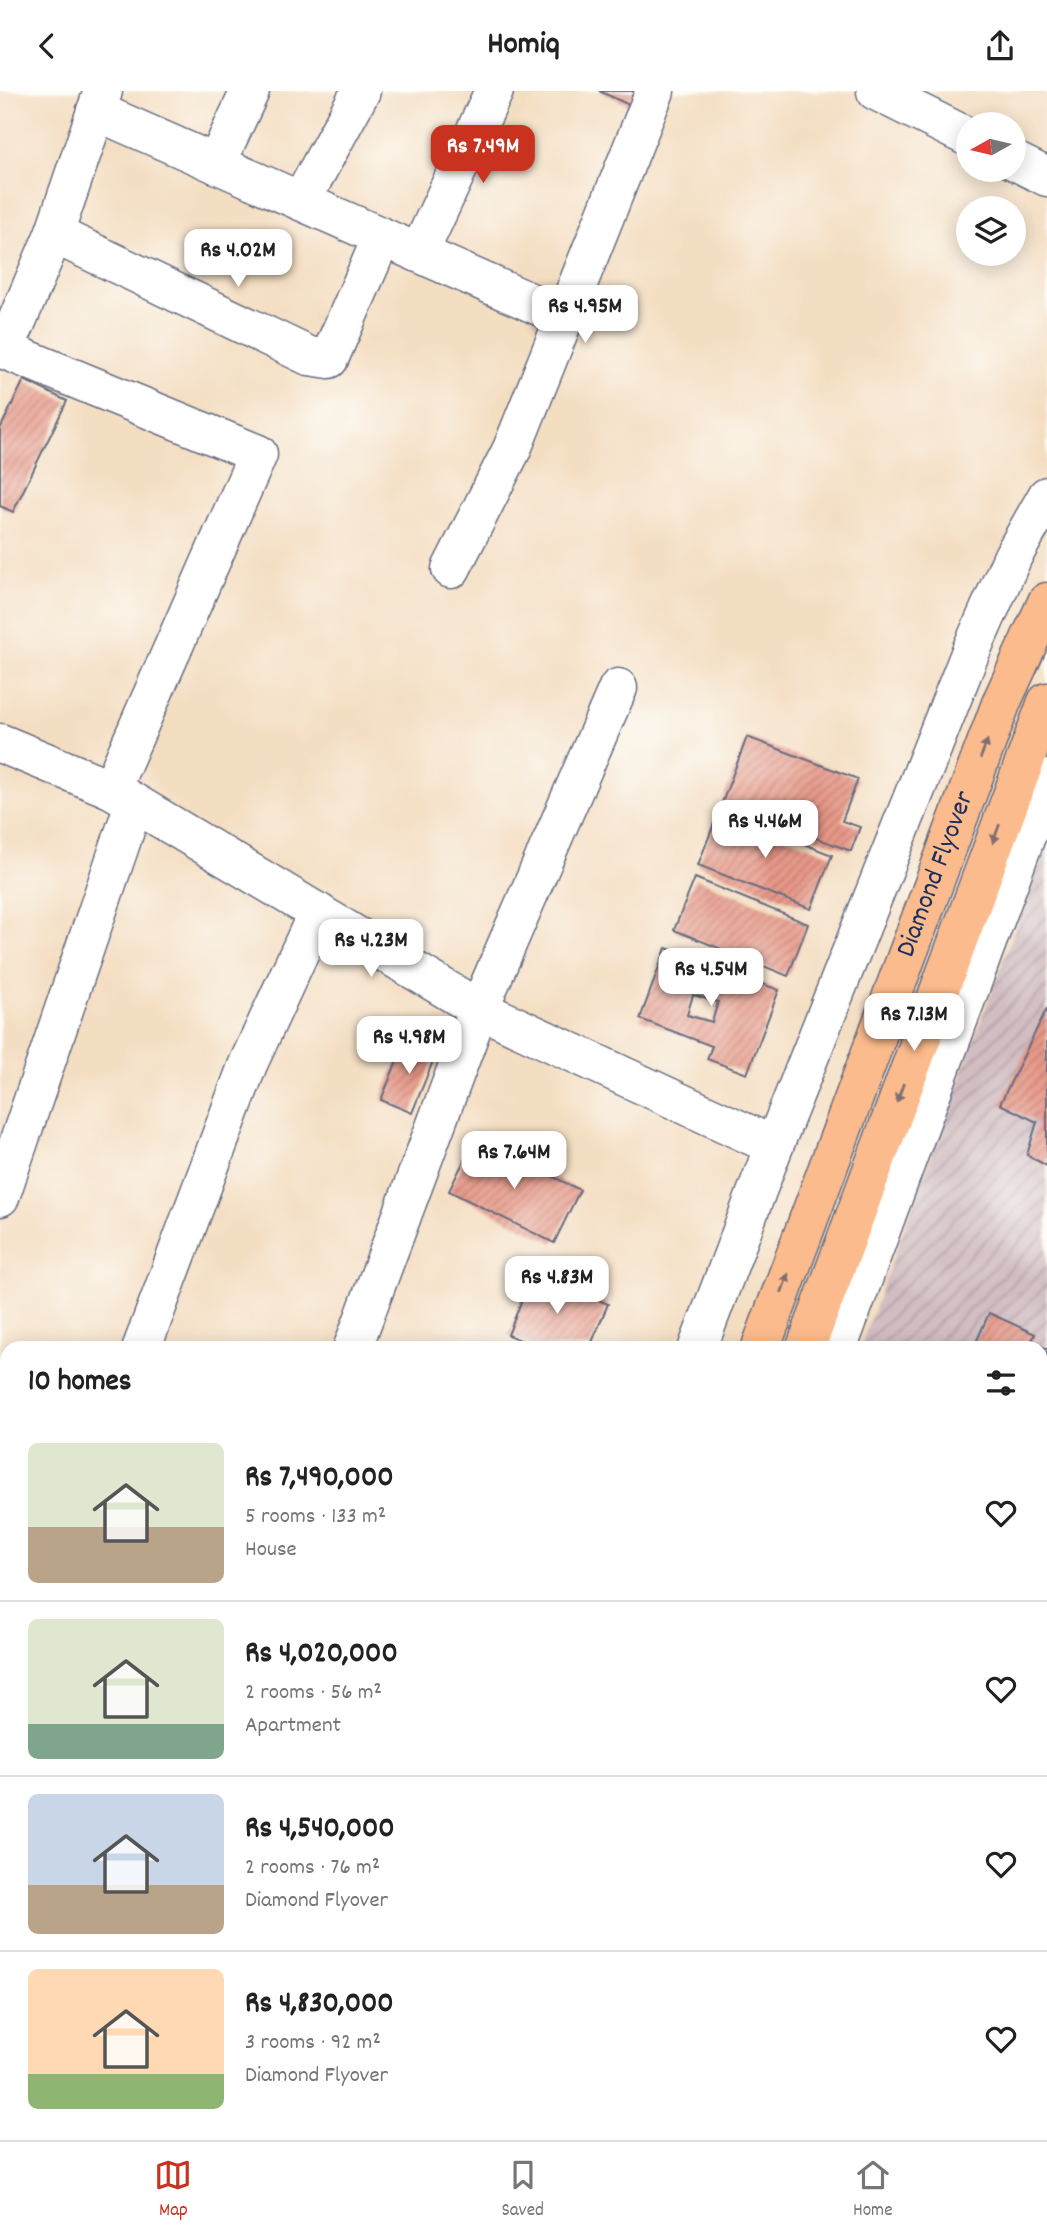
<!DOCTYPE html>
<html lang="en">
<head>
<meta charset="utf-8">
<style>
	body { margin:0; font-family:Dekko,sans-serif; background:#f6f6f6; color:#222; height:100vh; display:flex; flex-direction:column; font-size:26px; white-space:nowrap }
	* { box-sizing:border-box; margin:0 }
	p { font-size:23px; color:#767676 }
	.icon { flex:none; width:38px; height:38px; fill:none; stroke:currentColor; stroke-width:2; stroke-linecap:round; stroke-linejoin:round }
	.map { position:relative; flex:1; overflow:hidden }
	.panel { position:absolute; left:0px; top:1250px; width:1048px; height:800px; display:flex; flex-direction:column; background:#fff; border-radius:21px 21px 0 0; box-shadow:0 4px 18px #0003 }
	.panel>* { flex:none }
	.needle { width:46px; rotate:262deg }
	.buttons { position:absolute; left:956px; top:21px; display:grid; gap:14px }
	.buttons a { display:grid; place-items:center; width:70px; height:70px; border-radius:50%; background:#fff; box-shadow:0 4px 18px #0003; font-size:35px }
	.price { position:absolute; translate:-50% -60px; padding:0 16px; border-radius:14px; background:#fff; color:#222; font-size:23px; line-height:46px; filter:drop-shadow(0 2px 4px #0008) }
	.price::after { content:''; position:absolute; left:50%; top:42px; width:21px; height:16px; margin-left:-10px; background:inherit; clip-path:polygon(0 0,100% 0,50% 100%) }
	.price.on { background:#c8321e; color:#fff }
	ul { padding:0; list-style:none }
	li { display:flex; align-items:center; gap:21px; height:175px; padding:0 28px }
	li+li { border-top:2px solid #e0e0e0 }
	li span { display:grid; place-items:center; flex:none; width:196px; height:140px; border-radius:10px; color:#555 }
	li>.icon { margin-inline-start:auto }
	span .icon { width:84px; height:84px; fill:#fffc; stroke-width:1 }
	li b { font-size:30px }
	h2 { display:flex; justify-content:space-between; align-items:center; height:84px; padding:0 28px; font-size:30px }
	header { display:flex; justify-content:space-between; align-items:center; height:91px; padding:0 28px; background:#fff; font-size:32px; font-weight:700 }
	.tab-bar { display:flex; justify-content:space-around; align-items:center; height:98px; border-top:2px solid #e0e0e0; background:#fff; font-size:19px; color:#767676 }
	.tab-bar a { display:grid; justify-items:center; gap:4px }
	.tab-bar .on { color:#c8321e }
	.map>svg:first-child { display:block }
	.industrial { fill:url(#industrial-furrows) }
	.building { fill:url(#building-hatch); fill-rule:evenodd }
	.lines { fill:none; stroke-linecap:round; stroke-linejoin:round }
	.minor-casing { stroke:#676c81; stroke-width:41 }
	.highway-casing { stroke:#676c81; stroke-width:41 }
	.minor { stroke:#fff; stroke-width:38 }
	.highway { stroke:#fbbb8c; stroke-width:38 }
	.oneway { fill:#806e73 }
	.labels { text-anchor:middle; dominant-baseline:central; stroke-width:5; stroke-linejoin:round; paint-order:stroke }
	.street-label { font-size:28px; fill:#1b2f5e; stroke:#fdfcf7 }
</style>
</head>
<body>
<header><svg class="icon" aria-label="back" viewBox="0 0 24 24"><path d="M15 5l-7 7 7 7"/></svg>Homiq<svg class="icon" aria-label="share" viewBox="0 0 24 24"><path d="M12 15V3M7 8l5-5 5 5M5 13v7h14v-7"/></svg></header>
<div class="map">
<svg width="1047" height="2049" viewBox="0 0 1047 2049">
	<defs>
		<pattern id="industrial-furrows" width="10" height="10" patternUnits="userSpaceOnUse" patternTransform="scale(1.75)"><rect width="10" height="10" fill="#d2bec2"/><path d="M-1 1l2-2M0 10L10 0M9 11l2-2" fill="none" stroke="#aa9ba1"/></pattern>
		<pattern id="building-hatch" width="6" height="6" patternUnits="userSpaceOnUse" patternTransform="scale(1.75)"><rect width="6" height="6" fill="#e89988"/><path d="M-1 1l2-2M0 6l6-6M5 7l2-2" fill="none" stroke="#bb7d72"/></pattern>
	</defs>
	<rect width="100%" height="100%" fill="#fdfcf7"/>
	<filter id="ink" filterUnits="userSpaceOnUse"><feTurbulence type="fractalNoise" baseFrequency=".0143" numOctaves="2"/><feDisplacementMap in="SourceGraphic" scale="14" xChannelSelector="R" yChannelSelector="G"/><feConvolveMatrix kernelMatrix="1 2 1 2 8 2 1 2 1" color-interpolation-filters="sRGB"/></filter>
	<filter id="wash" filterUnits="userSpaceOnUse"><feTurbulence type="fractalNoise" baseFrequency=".00686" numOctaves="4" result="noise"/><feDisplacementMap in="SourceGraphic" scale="28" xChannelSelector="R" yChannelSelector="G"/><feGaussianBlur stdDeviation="1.57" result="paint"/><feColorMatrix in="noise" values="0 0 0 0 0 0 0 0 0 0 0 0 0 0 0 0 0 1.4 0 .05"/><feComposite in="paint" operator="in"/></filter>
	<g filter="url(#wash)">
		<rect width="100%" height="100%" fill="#f4dec2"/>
		<path class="industrial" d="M1047,751V2049H568L570,2042H1041V1256H860Z"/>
		<g id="blocks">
			<g class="building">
				<path d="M599,0H636L629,14Z"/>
				<path d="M24,289L67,310L13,421L0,415V338Z"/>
				<path d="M747,646L858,688L842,730L860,736L851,760L722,712Z"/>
				<path d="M719,720L832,764L811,818L698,774Z"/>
				<path d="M695,787L808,833L788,885L674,839Z"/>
				<path d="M666,857L779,899L747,983L707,968L712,955L640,928ZM693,904L718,911L712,931L687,924Z"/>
				<path d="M1047,917V1075L1027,1064L1037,1031L1000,1013Z"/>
				<path d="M406,948L437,960L412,1022L381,1009Z"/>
				<path d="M475,1047L580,1099L554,1152L449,1100Z"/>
				<path d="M533,1181L608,1213L590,1256H537L508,1244Z"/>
				<path d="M989,1222L1035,1243L1029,1256H974Z"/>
				<path d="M1034,1252L1047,1258V1374L1041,1372V1256H1032Z"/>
				<path d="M7,1465V1511L0,1509V1483Z"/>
				<path d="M1041,1573L1047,1575V1640L1042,1658Z"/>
				<path d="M1041,1873L1047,1875V1991L1041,1989Z"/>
				<path d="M1041,2014L1047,2016V2049H1018L1021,2042H1041Z"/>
				<path d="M144,2042H207L205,2049H144L142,2048Z"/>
				<path d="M900,2042L897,2049H664L647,2043Z"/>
			</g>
		</g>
	</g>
	<g filter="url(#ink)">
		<use href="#blocks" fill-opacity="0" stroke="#676c81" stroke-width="2"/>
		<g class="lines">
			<defs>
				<g id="minor">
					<path d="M876,0L968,46"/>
					<path d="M96,20L564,226"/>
					<path d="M1013,69L1047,86"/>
					<path d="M216,73L250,0"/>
					<path d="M301,110L361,0"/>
					<path d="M54,143L309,265L329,268L382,146"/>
					<path d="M419,162L494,0"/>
					<path d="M14,237L54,143L103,0"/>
					<path d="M0,257L258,363L111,698"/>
					<path d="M451,478L512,358L655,0"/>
					<path d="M0,652L111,698L479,918L774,1055"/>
					<path d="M0,1106L134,713"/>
					<path d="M142,1256L248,973L318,821"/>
					<path d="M353,1256L479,918L618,597"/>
					<path d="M698,1256L774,1055L971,560L1013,465L1047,405"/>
					<path d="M838,1256L1047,688"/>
					<path d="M0,1532L7,1533"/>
					<path d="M1041,1792L1047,1794"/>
					<path d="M0,1814L7,1823"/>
					<path d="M85,2049L87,2042"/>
					<path d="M375,2049L377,2042"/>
				</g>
				<g id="highway">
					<path id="s1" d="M761,1256L1002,610L1047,511"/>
					<path d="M806,1256L1047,611"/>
					<path d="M445,2049L448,2042"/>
					<path d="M489,2049L492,2042"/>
				</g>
			</defs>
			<use href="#minor" class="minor-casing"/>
			<use href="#highway" class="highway-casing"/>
			<use href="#minor" class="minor"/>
			<use href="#highway" class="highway"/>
		</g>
		<defs><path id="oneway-solid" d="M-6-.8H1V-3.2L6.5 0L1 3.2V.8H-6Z" transform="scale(1.75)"/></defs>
		<g class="oneway">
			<use href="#oneway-solid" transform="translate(984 658) rotate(-69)"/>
			<use href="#oneway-solid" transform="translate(996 743) rotate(110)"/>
			<use href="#oneway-solid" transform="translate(900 1002) rotate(110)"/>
			<use href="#oneway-solid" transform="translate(785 1192) rotate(-70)"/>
		</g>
	</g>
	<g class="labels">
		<g class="street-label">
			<text stroke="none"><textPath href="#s1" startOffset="504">Diamond Flyover</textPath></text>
		</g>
	</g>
</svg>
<div class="buttons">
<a><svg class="needle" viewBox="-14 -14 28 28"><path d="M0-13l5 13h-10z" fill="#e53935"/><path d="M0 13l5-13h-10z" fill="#767676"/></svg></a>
<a><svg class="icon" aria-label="layers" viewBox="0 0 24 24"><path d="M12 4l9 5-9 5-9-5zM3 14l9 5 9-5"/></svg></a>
</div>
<b class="price on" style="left:483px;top:94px">Rs 7.49M</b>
<b class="price" style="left:238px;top:198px">Rs 4.02M</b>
<b class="price" style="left:585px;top:254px">Rs 4.95M</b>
<b class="price" style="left:765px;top:769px">Rs 4.46M</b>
<b class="price" style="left:371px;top:888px">Rs 4.23M</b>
<b class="price" style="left:711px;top:917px">Rs 4.54M</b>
<b class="price" style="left:914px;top:962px">Rs 7.13M</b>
<b class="price" style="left:409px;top:985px">Rs 4.98M</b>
<b class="price" style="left:514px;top:1100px">Rs 7.64M</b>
<b class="price" style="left:557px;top:1225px">Rs 4.83M</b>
<section class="panel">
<h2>10 homes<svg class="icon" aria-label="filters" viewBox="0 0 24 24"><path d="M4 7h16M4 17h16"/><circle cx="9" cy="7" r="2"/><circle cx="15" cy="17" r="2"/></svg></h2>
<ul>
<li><span style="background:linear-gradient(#dfe7d0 60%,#b9a48a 0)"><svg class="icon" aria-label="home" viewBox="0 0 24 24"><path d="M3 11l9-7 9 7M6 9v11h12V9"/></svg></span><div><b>Rs 7,490,000</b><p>5 rooms · 133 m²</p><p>House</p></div><svg class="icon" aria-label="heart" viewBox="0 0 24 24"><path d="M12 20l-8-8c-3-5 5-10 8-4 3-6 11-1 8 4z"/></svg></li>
<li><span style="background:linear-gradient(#dfe7d0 75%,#7fa58c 0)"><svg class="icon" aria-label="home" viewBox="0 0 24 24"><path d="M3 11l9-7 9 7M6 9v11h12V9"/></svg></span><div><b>Rs 4,020,000</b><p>2 rooms · 56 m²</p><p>Apartment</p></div><svg class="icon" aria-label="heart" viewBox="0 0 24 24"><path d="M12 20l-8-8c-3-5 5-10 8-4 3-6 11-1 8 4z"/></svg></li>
<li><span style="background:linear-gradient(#c9d6e8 65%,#b9a48a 0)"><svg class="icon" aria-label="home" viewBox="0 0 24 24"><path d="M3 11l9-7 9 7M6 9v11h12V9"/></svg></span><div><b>Rs 4,540,000</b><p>2 rooms · 76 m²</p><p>Diamond Flyover</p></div><svg class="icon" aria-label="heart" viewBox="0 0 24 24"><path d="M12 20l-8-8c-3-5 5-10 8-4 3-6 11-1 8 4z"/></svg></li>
<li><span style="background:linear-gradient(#ffd9b3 75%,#8fb573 0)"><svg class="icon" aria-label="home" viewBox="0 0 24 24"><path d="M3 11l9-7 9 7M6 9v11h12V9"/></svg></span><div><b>Rs 4,830,000</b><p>3 rooms · 92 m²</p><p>Diamond Flyover</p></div><svg class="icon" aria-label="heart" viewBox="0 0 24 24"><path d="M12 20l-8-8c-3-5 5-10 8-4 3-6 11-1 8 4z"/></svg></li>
</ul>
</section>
</div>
<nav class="tab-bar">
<a class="on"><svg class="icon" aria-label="map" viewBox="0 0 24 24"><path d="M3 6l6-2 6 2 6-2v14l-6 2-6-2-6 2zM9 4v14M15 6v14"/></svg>Map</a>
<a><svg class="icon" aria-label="saved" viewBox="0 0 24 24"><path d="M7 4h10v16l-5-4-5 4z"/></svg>Saved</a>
<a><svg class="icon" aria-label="home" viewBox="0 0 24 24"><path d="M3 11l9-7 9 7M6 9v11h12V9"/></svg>Home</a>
</nav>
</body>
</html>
